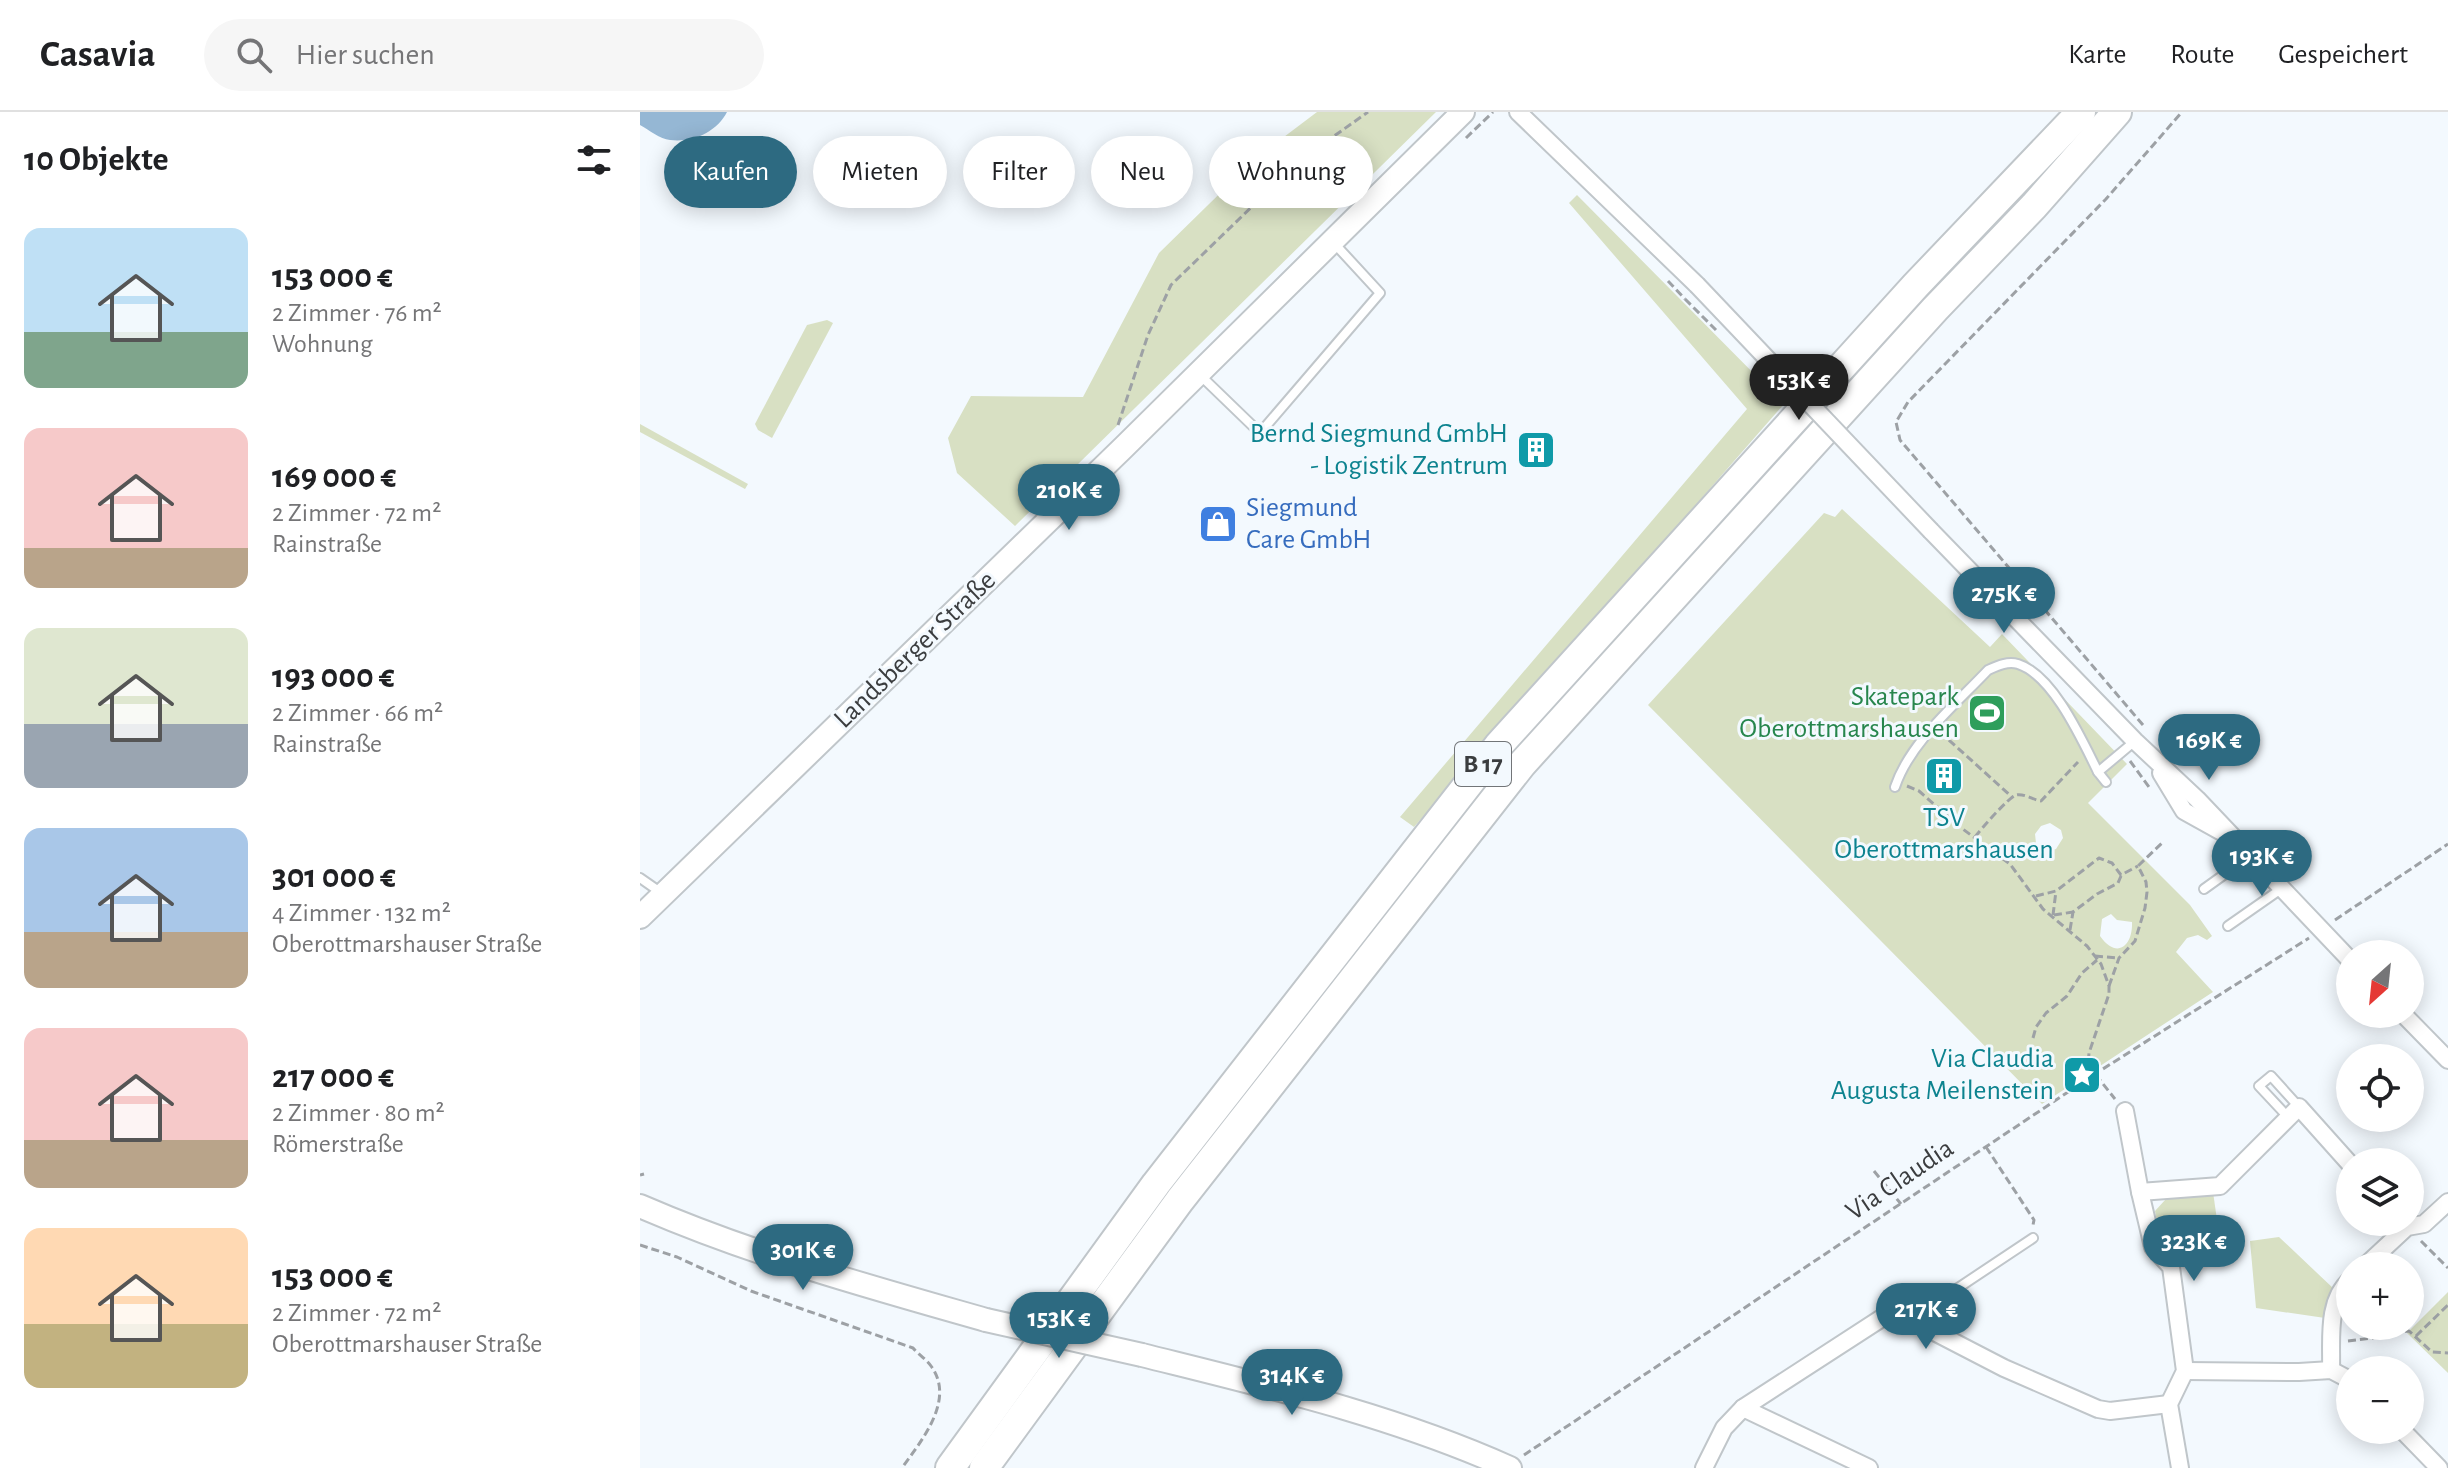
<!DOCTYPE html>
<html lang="de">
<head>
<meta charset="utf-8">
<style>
	body { margin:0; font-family:"Alegreya Sans",sans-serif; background:#f6f6f6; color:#202124; height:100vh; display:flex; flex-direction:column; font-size:30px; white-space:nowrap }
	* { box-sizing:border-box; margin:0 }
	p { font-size:26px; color:#757577 }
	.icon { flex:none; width:44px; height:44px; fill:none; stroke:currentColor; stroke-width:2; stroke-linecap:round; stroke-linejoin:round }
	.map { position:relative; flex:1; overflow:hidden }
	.drawer { display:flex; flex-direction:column; background:#fff; width:640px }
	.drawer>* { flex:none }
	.top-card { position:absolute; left:24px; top:24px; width:760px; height:72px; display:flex; gap:16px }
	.needle { width:52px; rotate:207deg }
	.fabs { position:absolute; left:1696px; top:828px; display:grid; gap:16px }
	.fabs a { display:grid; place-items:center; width:88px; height:88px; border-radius:50%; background:#fff; box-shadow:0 4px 20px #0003; font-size:40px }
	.price { position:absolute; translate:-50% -68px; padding:0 18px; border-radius:28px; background:#2d6a81; color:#fff; font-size:26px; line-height:52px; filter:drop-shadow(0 2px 4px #0008) }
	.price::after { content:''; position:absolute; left:50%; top:48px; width:24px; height:18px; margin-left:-12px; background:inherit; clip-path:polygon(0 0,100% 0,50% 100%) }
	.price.selected { background:#222; color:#fff }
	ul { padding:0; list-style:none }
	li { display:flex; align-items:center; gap:24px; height:200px; padding:0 24px }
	li span { display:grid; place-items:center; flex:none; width:224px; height:160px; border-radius:16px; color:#555 }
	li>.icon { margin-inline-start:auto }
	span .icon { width:96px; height:96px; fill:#fffc; stroke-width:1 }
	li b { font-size:34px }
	h2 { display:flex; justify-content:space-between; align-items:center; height:96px; padding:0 24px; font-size:34px }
	.tag { padding:0 28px; border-radius:36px; background:#fff; box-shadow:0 4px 20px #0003; font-size:28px; line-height:72px }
	.tag.selected { background:#2d6a81; color:#fff }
	header { display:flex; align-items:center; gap:48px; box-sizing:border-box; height:112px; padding:0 40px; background:#fff; border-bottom:2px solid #e0e0e0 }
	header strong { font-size:38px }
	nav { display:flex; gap:44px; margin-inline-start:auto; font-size:28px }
	.search { width:560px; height:72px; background:#f6f6f6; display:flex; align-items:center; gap:20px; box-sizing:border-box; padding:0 28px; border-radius:44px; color:#757577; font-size:30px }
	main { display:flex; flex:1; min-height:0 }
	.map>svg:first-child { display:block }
	.green { fill:#d8e0c3; fill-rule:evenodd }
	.water { fill:#95b7d4 }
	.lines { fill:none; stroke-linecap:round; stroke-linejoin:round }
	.lane-casing { stroke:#c0c6ca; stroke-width:12 }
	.street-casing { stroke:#c0c6ca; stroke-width:20 }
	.secondary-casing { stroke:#c0c6ca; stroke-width:26 }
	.highway-casing { stroke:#c0c6ca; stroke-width:32 }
	.path { stroke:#9da1a5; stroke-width:3; stroke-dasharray:8 4; stroke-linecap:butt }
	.lane { stroke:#fff; stroke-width:8 }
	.street { stroke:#fff; stroke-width:16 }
	.secondary { stroke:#fff; stroke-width:22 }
	.highway { stroke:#fff; stroke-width:28 }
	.street-bridge-casing { stroke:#c0c6ca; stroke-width:20; stroke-linecap:butt }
	.secondary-bridge-casing { stroke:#c0c6ca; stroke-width:26; stroke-linecap:butt }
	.path-bridge { stroke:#9da1a5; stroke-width:3; stroke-dasharray:8 4; stroke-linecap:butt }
	.street-bridge { stroke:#fff; stroke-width:16 }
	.secondary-bridge { stroke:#fff; stroke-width:22 }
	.labels { text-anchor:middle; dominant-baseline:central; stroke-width:6; stroke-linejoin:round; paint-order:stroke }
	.shield { fill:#f3f9fe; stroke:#727578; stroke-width:2 }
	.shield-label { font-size:26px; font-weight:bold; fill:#3b3d3f }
	.culture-label { font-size:28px; fill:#0d838f; stroke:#f3f9fe; text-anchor:end }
	.shop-label { font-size:28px; fill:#366cbe; stroke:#f3f9fe; text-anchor:start }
	.street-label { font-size:28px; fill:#3b3d3f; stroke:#f3f9fe }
	.leisure-label { font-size:28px; fill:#27864d; stroke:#f3f9fe; text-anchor:end }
</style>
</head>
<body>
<header>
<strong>Casavia</strong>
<div class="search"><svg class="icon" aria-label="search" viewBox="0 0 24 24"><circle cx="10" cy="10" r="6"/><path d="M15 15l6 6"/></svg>Hier suchen</div>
<nav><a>Karte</a><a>Route</a><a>Gespeichert</a></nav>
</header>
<main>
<section class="drawer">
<h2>10 Objekte<svg class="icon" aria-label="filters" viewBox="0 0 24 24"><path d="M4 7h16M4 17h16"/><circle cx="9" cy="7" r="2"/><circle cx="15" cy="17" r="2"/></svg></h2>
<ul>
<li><span style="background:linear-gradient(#bfe0f5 65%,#7fa58c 0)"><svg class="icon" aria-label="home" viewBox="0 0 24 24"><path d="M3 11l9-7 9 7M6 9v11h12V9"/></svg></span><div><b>153 000 €</b><p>2 Zimmer · 76 m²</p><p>Wohnung</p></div></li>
<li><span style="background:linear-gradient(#f6c9c9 75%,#b9a48a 0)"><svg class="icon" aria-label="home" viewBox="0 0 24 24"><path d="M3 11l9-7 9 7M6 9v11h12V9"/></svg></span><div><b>169 000 €</b><p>2 Zimmer · 72 m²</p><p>Rainstraße</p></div></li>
<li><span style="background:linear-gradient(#dfe7d0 60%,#9aa5b1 0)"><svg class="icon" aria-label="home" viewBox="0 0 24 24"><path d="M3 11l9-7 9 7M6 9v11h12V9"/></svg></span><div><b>193 000 €</b><p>2 Zimmer · 66 m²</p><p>Rainstraße</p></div></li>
<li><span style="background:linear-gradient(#a9c7e8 65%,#b9a48a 0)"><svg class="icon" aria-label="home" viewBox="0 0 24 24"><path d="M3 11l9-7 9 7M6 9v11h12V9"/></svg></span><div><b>301 000 €</b><p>4 Zimmer · 132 m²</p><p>Oberottmarshauser Straße</p></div></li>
<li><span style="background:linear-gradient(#f6c9c9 70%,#b9a48a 0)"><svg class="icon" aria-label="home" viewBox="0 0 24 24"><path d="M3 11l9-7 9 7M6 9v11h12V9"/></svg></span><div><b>217 000 €</b><p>2 Zimmer · 80 m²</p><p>Römerstraße</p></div></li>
<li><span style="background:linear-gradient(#ffd9b3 60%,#c2b280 0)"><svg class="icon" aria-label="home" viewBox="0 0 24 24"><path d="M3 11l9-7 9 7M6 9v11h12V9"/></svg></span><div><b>153 000 €</b><p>2 Zimmer · 72 m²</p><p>Oberottmarshauser Straße</p></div></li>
</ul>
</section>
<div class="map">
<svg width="1808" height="1356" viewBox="0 0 1808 1356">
	<rect width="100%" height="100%" fill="#f3f9fe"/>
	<g class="green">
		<path d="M677,0H796L375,414L317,361L308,326L331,284L443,285L519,141L616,46Z"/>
		<path d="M937,83L1144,292L774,715L760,705L1107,297L929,91Z"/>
		<path d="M187,208L193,211L132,326L118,318L115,312L167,213Z"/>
		<path d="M0,312L108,372L105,377L0,320Z"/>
		<path d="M1202,397L1350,535L1362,522L1487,652L1448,691L1550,793L1572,824L1567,828L1558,823L1547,826L1536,840L1573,880L1402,992L1008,593L1184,401L1195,405ZM1410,711L1421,718L1423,726L1416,737L1407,739L1396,731L1395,722L1401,714ZM1471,802L1477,808L1492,810C1493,834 1477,848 1460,824L1462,807Z"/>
		<path d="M1573,1080L1580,1129L1533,1136L1520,1127L1515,1099L1526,1087Z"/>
		<path d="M1639,1125L1694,1177L1688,1189L1685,1206L1616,1196L1610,1129Z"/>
		<path d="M1808,1180V1261L1767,1221Z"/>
	</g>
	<path class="water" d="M0,0H87C77,20 52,31 30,28C20,27 9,18 0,13Z"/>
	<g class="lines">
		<defs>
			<g id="lane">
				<path d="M560,263L620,321L740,181L693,130"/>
				<path d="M1458,660L1466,670"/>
				<path d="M1255,675C1270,630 1316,592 1348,558C1357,554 1367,549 1378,552C1413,563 1442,628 1458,660L1495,629"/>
				<path d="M0,766L23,782"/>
				<path d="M1564,777L1610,744"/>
				<path d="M1588,814L1641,777"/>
				<path d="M1648,1005L1619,974L1631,964L1659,995"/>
				<path d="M1278,1211L1291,1194L1393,1126"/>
			</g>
			<g id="street">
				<path d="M878,0L1057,173"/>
				<path d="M1291,419L1495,629L1557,687L1710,848"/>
				<path d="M1521,661L1544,699L1580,719"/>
				<path d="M1763,902L1808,948"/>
				<path d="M1485,999L1500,1080L1513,1135L1531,1155L1545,1259L1529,1292L1540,1356"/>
				<path d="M1500,1080L1580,1074L1659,995L1710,1052"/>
				<path d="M1725,1154L1767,1115L1784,1112L1808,1090"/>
				<path d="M1691,1258C1692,1228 1686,1190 1710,1168"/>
				<path d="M1545,1259L1659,1260L1691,1258L1710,1268"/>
				<path d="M1103,1296L1229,1356"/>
				<path d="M1762,1318L1799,1356"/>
				<path d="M1064,1356L1084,1316L1103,1296L1248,1202L1277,1211L1364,1256L1458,1297L1470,1299L1529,1292"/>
			</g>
			<g id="secondary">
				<path d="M0,805L484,335L823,0"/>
				<path d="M0,1094C113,1143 227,1174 346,1208"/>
				<path d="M502,1243C626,1274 752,1303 870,1356"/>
			</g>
			<g id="highway">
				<path d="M310,1356L516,1072L858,634L1276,173L1441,0"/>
				<path d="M344,1356L540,1088L882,652L1295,197L1394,94L1477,0"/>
			</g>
		</defs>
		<use href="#lane" class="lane-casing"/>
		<use href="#street" class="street-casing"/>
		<use href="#secondary" class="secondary-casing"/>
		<use href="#highway" class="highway-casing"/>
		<g class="path">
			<path d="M826,26L853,0"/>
			<path d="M1028,169L1045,187"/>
			<path d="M478,313L508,223L531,173L659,49L728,0"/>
			<path d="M1503,613L1260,328L1256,310L1268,290L1466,87L1542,0"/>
			<path d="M1300,620L1372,685"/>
			<path d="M1490,649L1509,675"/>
			<path d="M1267,674L1279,679L1320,715L1370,752L1403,797L1447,834L1461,852L1469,874V882L1449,941L1448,953L1475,987"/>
			<path d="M1335,725C1340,718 1369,685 1376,683C1384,681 1393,688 1401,689L1438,650"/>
			<path d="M1396,784L1416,779L1459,746L1472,751L1481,763L1498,754"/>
			<path d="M1413,803L1416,779"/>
			<path d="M1414,803L1433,800"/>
			<path d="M1695,808L1808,732"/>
			<path d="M1430,818L1433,800L1457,782L1478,771L1481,764"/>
			<path d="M1455,844L1479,846"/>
			<path d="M1469,874L1479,846L1495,829L1505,796L1507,780L1506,770L1498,754L1522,731"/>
			<path d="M1393,926L1396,915L1406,901L1427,884L1442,861L1457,848"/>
			<path d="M1346,1035L1394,1108L1393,1113"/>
			<path d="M1234,1059L1261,1092"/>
			<path d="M0,1063L4,1062"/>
			<path d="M1781,1129L1808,1156"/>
			<path d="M0,1133L37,1145L111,1179L273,1236C278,1242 286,1247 291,1254C316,1288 281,1329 262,1356"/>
			<path d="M1776,1224L1808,1193"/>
			<path d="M1708,1229L1733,1226L1738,1220L1769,1219L1792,1240L1808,1241"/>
			<path d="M884,1343L1455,962L1669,826"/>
		</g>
		<use href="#lane" class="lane"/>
		<use href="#street" class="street"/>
		<use href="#secondary" class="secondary"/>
		<use href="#highway" class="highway"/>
		<defs>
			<path id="street-bridge" d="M1057,173L1291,419"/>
			<path id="secondary-bridge" d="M346,1208L502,1243"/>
		</defs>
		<use href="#street-bridge" class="street-bridge-casing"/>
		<use href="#secondary-bridge" class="secondary-bridge-casing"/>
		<path class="path-bridge" d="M1045,187L1076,218"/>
		<use href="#street-bridge" class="street-bridge"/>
		<use href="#secondary-bridge" class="secondary-bridge"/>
	</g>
	<defs>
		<symbol id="building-square" viewBox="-11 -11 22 22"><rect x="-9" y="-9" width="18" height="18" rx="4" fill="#0f9aa8" stroke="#f3f9fe"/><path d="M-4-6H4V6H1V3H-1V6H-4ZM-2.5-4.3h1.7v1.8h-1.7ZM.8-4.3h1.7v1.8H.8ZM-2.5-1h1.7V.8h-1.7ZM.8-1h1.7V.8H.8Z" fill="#fff"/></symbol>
		<symbol id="shop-square" viewBox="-11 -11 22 22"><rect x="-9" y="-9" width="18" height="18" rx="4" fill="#3f7fe0" stroke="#f3f9fe"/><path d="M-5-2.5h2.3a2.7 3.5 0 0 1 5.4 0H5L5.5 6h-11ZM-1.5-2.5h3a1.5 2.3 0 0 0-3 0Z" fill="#fff"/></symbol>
		<symbol id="stadium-square" viewBox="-11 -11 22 22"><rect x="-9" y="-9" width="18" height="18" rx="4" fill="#2e9e5b" stroke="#f3f9fe"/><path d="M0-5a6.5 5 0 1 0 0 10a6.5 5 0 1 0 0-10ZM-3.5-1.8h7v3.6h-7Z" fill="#fff"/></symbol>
		<symbol id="sight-square" viewBox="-11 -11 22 22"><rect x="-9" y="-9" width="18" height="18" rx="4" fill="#0f9aa8" stroke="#f3f9fe"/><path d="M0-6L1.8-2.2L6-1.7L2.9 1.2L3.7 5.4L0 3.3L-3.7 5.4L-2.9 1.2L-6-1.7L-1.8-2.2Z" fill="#fff"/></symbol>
	</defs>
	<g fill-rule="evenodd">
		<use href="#building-square" x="874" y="316" width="44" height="44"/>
		<use href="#shop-square" x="556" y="390" width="44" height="44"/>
		<use href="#stadium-square" x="1325" y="579" width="44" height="44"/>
		<use href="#building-square" x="1282" y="642" width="44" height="44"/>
		<use href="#sight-square" x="1420" y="941" width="44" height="44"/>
	</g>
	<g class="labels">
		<rect class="shield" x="815" y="630" width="56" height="44" rx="6"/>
		<g class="shield-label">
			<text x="843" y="652">B 17</text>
		</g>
		<g class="culture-label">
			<text x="868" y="322">Bernd Siegmund GmbH<tspan x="868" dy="32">- Logistik Zentrum</tspan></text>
			<text x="1304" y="706" text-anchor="middle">TSV<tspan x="1304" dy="32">Oberottmarshausen</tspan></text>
			<text x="1414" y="947">Via Claudia<tspan x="1414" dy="32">Augusta Meilenstein</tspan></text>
		</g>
		<g class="shop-label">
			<text x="606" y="396">Siegmund<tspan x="606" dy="32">Care GmbH</tspan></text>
		</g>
		<g class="street-label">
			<text transform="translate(275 538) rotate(-44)">Landsberger Straße</text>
			<text transform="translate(1260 1068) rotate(-34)">Via Claudia</text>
		</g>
		<g class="leisure-label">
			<text x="1319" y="585">Skatepark<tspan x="1319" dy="32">Oberottmarshausen</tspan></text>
		</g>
	</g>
</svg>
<div class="fabs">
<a><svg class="needle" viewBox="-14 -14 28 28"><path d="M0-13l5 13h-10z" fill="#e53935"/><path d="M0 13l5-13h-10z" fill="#757577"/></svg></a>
<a><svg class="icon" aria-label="locate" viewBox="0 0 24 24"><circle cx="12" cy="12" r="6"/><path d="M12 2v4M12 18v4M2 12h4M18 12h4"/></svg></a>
<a><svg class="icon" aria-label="layers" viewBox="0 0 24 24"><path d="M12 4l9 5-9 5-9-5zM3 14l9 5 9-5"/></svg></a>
<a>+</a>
<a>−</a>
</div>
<b class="price selected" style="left:1159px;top:310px">153K €</b>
<b class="price" style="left:429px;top:420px">210K €</b>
<b class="price" style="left:1364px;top:523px">275K €</b>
<b class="price" style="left:1569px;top:670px">169K €</b>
<b class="price" style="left:1622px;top:786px">193K €</b>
<b class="price" style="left:1554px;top:1171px">323K €</b>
<b class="price" style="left:163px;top:1180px">301K €</b>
<b class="price" style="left:1286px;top:1239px">217K €</b>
<b class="price" style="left:419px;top:1248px">153K €</b>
<b class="price" style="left:652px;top:1305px">314K €</b>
<div class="top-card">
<a class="tag selected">Kaufen</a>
<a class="tag">Mieten</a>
<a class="tag">Filter</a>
<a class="tag">Neu</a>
<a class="tag">Wohnung</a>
</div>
</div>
</main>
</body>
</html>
